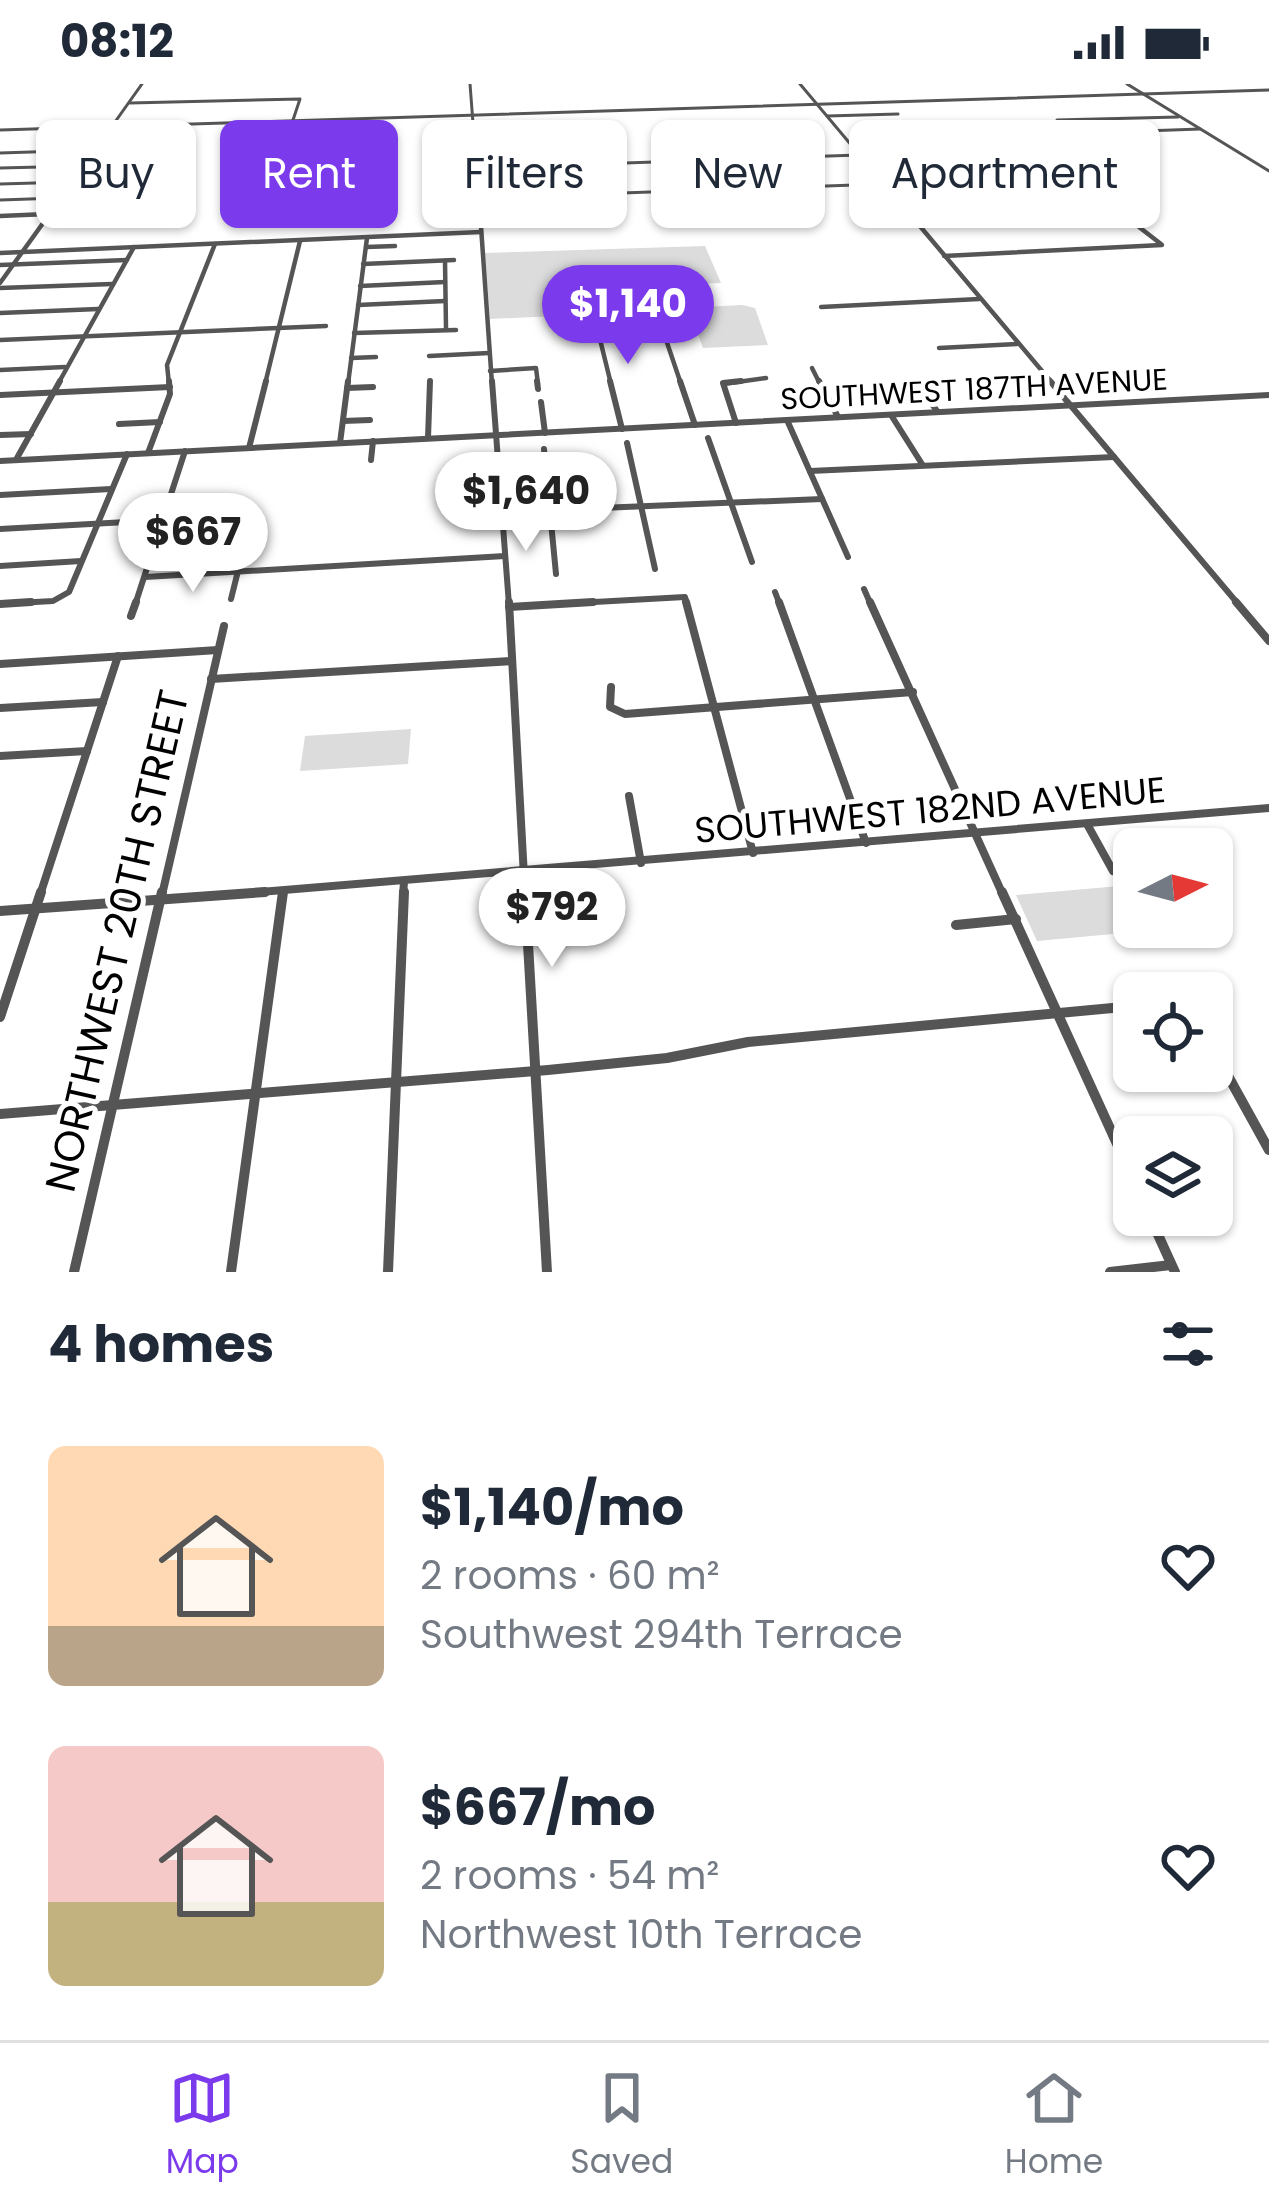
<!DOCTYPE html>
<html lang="en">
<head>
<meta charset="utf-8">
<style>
	body { margin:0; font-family:Poppins,sans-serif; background:#f6f6f7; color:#1f2937; height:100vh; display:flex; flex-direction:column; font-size:45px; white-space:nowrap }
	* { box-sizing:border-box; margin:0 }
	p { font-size:39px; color:#747a83 }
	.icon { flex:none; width:66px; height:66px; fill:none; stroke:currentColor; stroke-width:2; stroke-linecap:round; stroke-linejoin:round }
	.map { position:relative; height:1188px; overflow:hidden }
	.sheet { display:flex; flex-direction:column; background:#fff; flex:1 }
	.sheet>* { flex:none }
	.guide { position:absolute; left:36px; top:36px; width:1197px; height:108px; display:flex; gap:24px }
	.needle { width:78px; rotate:84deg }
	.controls { position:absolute; left:1113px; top:744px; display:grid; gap:24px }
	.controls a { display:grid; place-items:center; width:120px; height:120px; border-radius:18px; background:#fff; box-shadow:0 3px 9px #0004; font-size:60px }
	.price { position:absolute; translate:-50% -102px; padding:0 27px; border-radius:42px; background:#fff; color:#222; font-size:39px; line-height:78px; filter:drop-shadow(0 3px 6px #0008) }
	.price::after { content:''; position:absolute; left:50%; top:72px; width:36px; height:27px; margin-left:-18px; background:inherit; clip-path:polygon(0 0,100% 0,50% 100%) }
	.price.selected { background:#7c3aed; color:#fff }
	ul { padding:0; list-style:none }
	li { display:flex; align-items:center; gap:36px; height:300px; padding:0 48px }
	li span { display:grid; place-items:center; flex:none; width:336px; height:240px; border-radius:18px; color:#555 }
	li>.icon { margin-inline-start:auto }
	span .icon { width:144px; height:144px; fill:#fffc; stroke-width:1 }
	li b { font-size:51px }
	h2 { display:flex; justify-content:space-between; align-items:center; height:144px; padding:0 48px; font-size:51px }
	.pill { padding:0 42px; border-radius:18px; background:#fff; box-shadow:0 3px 9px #0004; font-size:42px; line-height:108px }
	.pill.selected { background:#7c3aed; color:#fff }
	.status { display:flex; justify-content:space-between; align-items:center; height:84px; padding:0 60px; background:#fff; direction:ltr }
	.status svg { height:33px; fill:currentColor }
	.menu { display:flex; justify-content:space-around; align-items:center; height:168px; border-top:3px solid #e0e1e3; background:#fff; font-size:33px; color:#747a83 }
	.menu a { display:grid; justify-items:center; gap:6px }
	.menu .selected { color:#7c3aed }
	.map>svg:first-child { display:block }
	.green { fill:#dcdcdc }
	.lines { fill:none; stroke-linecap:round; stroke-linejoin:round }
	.minor-far4 { stroke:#555; stroke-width:3 }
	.minor-far3 { stroke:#555; stroke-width:4.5 }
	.minor-far2 { stroke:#555; stroke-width:6 }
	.minor-far1 { stroke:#555; stroke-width:8 }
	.minor { stroke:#555; stroke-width:10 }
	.labels { text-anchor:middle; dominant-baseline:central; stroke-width:10; stroke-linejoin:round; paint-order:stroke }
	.far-street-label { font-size:30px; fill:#000; stroke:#fff }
	.street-label { font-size:36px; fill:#000; stroke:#fff }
	.near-street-label { font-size:42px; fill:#000; stroke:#fff }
</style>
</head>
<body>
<div class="status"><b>08:12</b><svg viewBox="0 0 49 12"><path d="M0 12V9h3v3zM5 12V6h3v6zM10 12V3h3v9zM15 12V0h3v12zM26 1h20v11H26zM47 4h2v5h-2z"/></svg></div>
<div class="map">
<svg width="1269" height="1188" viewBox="0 0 1269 1188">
	<rect width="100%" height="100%" fill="#fff"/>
	<g class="green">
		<path d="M705,162L721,199L544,206L546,216L643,213V226L742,221L755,224L768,261L703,264L689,226L490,235L485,169Z"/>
		<path d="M411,645L408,680L300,687L305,652Z"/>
		<path d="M1120,802L1134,828V843L1145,847L1037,857L1016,811Z"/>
	</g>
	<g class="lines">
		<g class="minor-far4">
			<path d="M470,0L480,131"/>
			<path d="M800,0L910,131"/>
			<path d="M1127,0L1269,87"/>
			<path d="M130,19L300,15L284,63"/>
			<path d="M827,32L898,30"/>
			<path d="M1057,36L1178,33"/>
			<path d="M0,46L1269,6"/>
			<path d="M1032,51L1200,45"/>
			<path d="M0,69L93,66"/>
			<path d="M672,77L684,107"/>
			<path d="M0,84L82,82"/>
			<path d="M476,84L859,71"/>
			<path d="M729,90L809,87L814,85L808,74"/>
			<path d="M0,100L70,98"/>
			<path d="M1098,109L1114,123"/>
			<path d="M538,112V98L616,94L623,89L620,79"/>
			<path d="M478,114L883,100"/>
			<path d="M0,116L59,114"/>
			<path d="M29,131L47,130"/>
			<path d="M49,131L142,0"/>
			<path d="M978,131L1115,124"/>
		</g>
		<g class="minor-far3">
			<path d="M480,128L492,300"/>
			<path d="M908,128L1053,300"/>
			<path d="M0,132L47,130"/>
			<path d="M913,134L1039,128"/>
			<path d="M1139,143L1161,160"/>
			<path d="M366,163L395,162"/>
			<path d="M0,169L481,148"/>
			<path d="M944,172L1162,161"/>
			<path d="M445,177L446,244"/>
			<path d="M363,180L454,176"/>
			<path d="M0,181L127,176"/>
			<path d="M0,199L51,128"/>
			<path d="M360,202L445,198"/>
			<path d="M0,204L112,200"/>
			<path d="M358,221L445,217"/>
			<path d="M821,223L979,215"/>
			<path d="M0,229L98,225"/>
			<path d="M657,229L681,300"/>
			<path d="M354,249L456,246"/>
			<path d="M0,256L326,242"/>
			<path d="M939,264L1017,260"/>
			<path d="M429,272L489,269"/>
			<path d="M351,274L376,273"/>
			<path d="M812,284L820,300"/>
			<path d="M0,286L65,283"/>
			<path d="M490,287L536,284L538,300"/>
			<path d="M58,300L134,163"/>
			<path d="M169,300L167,281L215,160"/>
			<path d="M265,300L300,157"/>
			<path d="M348,300L367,154"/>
			<path d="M611,300L594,231L685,227"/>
			<path d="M723,300L766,294"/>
		</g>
		<g class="minor-far2">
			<path d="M492,297L509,521"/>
			<path d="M537,297L538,305"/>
			<path d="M610,297L622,345"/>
			<path d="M680,297L695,341"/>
			<path d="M819,297L838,333"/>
			<path d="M1050,297L1239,521"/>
			<path d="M347,304L373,303"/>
			<path d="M876,304L919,302L937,327"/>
			<path d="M0,311L170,303"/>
			<path d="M541,318L545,349"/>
			<path d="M891,331L922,380"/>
			<path d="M787,336L848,473"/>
			<path d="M343,337L370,336"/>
			<path d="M736,339L723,299L741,297"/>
			<path d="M119,340L160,338"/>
			<path d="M0,351L31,350"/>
			<path d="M428,354L430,297"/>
			<path d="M708,354L752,478"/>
			<path d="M340,359L348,297"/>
			<path d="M627,359L655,485"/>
			<path d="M249,364L266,297"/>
			<path d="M544,365L556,490"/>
			<path d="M148,369L170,310L169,297"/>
			<path d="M17,374L60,297"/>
			<path d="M371,376L373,357"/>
			<path d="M0,377L1269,311"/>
			<path d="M810,387L1114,373"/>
			<path d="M0,411L111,405"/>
			<path d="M501,428L822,415"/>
			<path d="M0,445L163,436"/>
			<path d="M0,482L81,477"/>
			<path d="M145,493L505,472"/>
			<path d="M864,505L871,521"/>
			<path d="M775,508L780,521"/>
			<path d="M231,515L238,487"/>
			<path d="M0,520L53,517L69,508L127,370"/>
			<path d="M135,521L185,367"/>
			<path d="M540,521L685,513L687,521"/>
		</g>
		<g class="minor-far1">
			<path d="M509,518L525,811"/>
			<path d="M686,518L753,769"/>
			<path d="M779,518L866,759"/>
			<path d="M870,518L1003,811"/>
			<path d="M1236,518L1269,557"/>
			<path d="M0,520L31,518"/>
			<path d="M509,523L593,518"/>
			<path d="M131,532L136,518"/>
			<path d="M0,580L218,566"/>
			<path d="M211,595L512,577"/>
			<path d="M611,603L610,623L625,630L913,608"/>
			<path d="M0,624L103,618"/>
			<path d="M0,672L87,667"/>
			<path d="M629,712L641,779"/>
			<path d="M1087,740L1113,787"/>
			<path d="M40,811L118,572"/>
			<path d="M162,811L224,542"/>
			<path d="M224,811L1269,724"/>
			<path d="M403,811L404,798"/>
		</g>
		<g class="minor">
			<path d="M525,808L547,1188"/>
			<path d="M1002,808L1134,1097"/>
			<path d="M0,827L265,808"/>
			<path d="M956,841L1016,835"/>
			<path d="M0,933L41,808"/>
			<path d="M1212,963L1269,1066"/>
			<path d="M0,1030L548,986L667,974L748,958L1134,922"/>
			<path d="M1149,1131L1175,1188"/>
			<path d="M74,1188L162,808"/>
			<path d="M231,1188L283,808"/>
			<path d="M388,1188L404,808"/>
			<path d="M1110,1188L1171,1181"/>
		</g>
	</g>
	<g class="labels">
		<g class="far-street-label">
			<text transform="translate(974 305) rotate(-3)">SOUTHWEST 187TH AVENUE</text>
		</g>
		<g class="street-label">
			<text transform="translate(930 726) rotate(-5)">SOUTHWEST 182ND AVENUE</text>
		</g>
		<g class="near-street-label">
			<text transform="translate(117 857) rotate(-77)">NORTHWEST 20TH STREET</text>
		</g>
	</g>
</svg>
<div class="controls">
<a><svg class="needle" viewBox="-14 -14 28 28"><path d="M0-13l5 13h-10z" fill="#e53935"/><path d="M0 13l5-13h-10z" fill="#747a83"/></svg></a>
<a><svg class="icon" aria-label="locate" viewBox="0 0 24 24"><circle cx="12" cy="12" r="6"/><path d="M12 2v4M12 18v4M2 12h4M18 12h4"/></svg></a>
<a><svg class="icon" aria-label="layers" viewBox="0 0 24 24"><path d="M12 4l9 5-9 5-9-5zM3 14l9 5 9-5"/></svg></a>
</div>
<b class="price selected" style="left:628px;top:283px">$1,140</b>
<b class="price" style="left:526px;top:470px">$1,640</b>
<b class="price" style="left:193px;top:511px">$667</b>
<b class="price" style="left:552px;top:886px">$792</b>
<div class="guide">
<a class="pill">Buy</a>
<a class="pill selected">Rent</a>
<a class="pill">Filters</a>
<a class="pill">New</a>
<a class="pill">Apartment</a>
</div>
</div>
<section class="sheet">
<h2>4 homes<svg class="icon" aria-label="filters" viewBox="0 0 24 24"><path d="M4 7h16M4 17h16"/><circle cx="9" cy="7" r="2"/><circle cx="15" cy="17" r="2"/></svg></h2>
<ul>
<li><span style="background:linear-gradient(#ffd9b3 75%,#b9a48a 0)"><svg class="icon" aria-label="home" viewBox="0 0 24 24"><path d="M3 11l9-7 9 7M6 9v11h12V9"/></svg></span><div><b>$1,140/mo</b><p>2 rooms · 60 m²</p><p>Southwest 294th Terrace</p></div><svg class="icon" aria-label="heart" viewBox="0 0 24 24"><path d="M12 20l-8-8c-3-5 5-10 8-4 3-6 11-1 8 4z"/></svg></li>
<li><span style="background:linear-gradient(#f6c9c9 65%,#c2b280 0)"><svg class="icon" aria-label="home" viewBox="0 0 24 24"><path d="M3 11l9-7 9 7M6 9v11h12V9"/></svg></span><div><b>$667/mo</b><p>2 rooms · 54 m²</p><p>Northwest 10th Terrace</p></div><svg class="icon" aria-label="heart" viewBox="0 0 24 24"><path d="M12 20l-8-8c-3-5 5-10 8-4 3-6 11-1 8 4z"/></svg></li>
</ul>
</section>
<nav class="menu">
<a class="selected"><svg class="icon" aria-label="map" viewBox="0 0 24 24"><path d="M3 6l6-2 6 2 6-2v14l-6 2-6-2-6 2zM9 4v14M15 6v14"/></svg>Map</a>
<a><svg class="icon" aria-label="saved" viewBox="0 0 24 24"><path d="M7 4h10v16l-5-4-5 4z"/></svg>Saved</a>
<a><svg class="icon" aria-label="home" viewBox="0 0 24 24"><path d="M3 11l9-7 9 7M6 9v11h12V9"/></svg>Home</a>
</nav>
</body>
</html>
